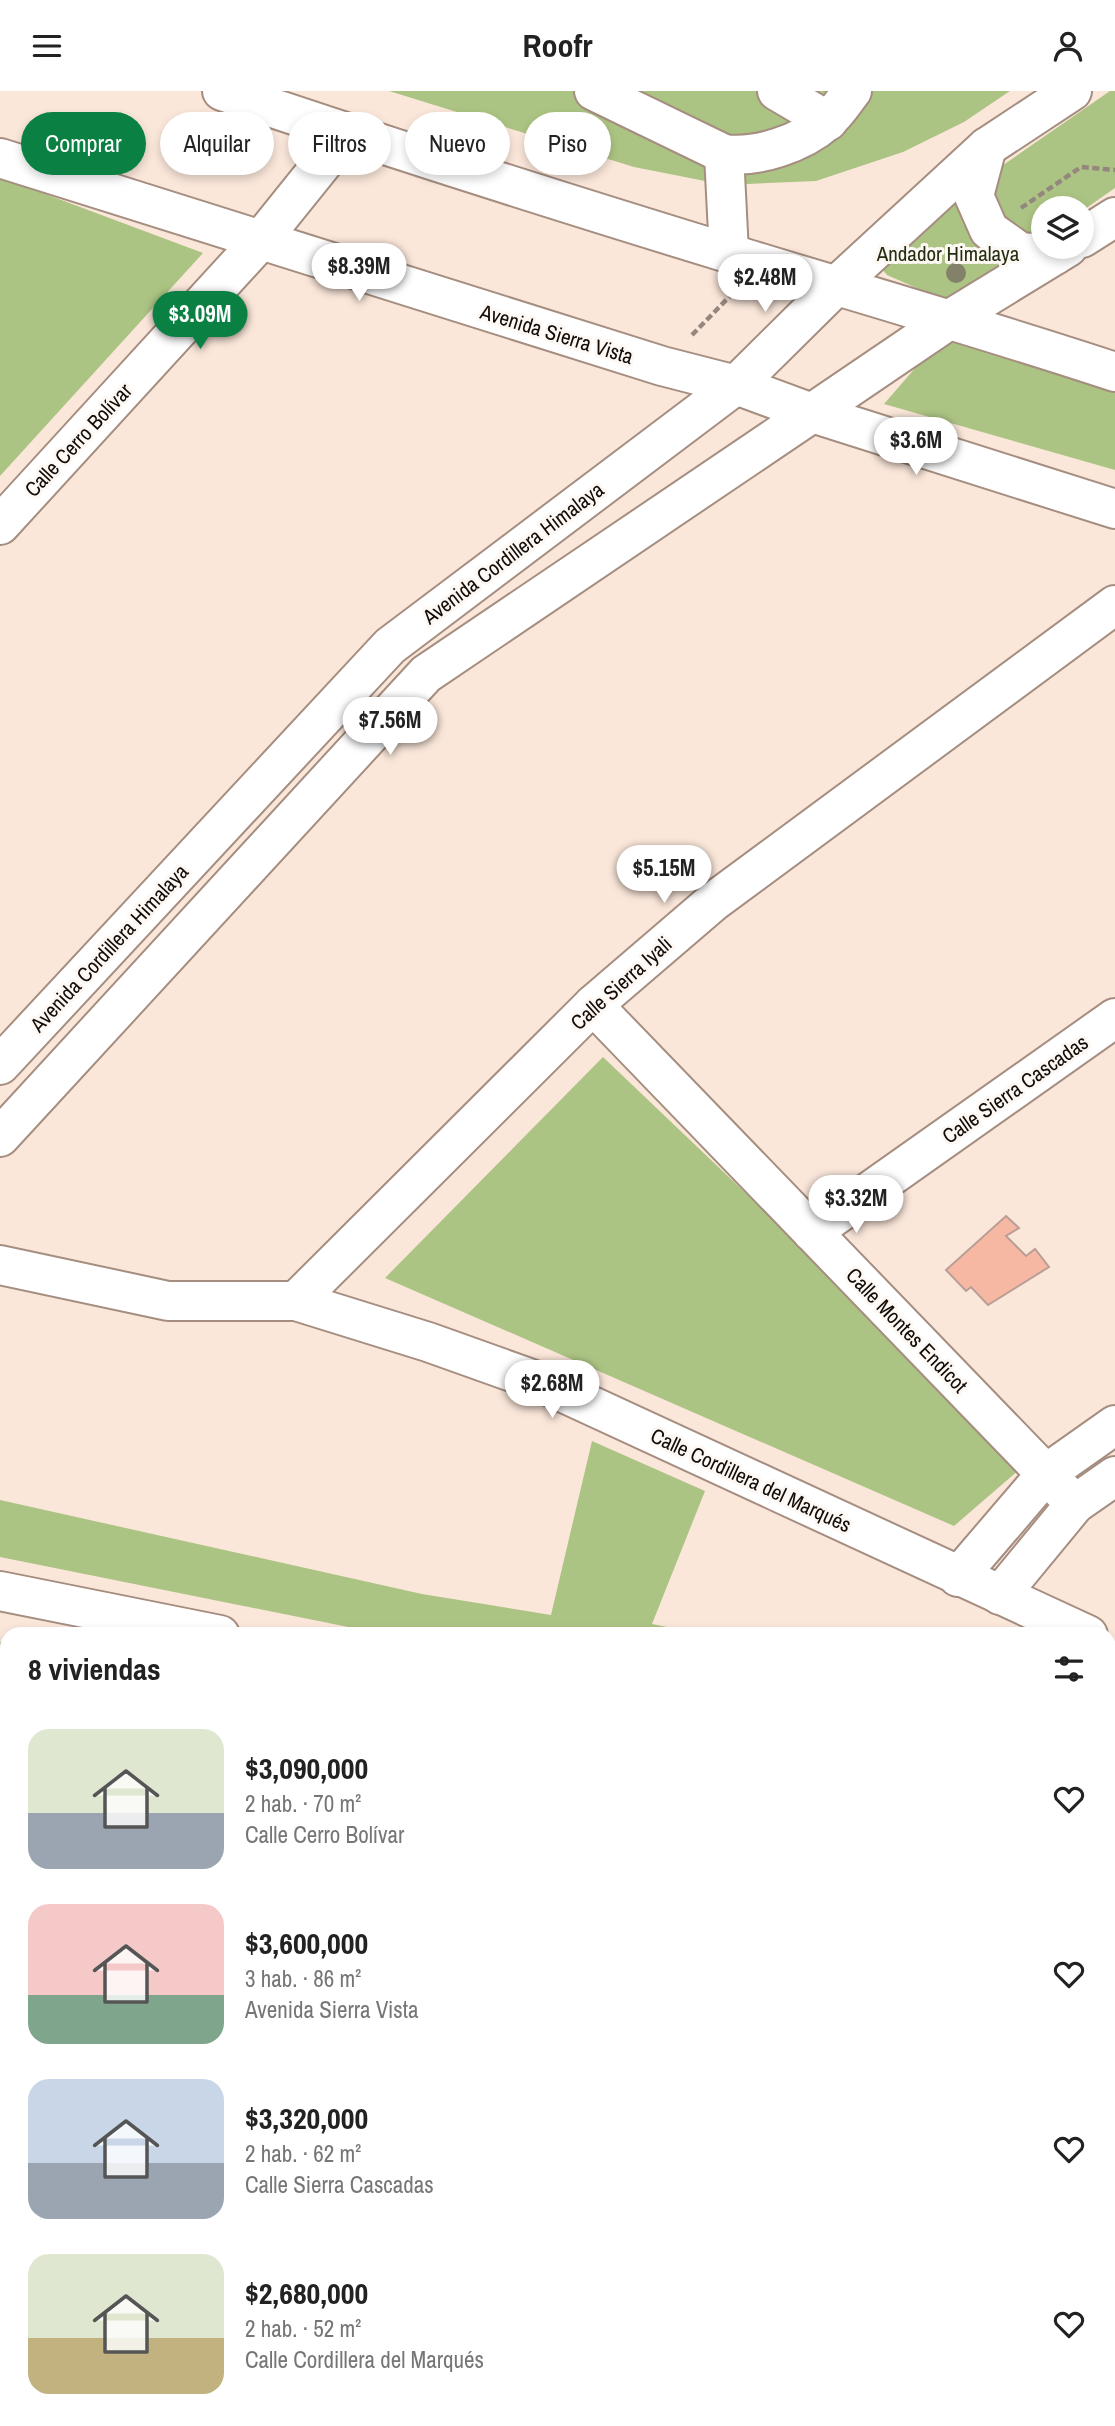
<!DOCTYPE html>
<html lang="es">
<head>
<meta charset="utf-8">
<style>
	body { margin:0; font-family:"Archivo Narrow",sans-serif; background:#f6f6f6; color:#222; height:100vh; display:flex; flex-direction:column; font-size:26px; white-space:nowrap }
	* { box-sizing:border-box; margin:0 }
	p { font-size:23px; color:#767676 }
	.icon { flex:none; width:38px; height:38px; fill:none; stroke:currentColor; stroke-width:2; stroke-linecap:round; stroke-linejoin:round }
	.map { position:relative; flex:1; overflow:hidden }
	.drawer { position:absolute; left:0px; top:1536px; width:1116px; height:800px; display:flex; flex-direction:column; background:#fff; border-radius:21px 21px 0 0; box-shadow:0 4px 10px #0003 }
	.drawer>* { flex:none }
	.banner { position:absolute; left:21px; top:21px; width:700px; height:63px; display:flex; gap:14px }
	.tools { position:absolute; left:1031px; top:105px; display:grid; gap:14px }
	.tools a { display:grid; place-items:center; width:63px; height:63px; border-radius:50%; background:#fff; box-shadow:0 4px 10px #0003; font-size:35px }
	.price { position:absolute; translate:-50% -60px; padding:0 16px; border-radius:24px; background:#fff; color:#222; font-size:23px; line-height:46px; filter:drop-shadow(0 2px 4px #0008) }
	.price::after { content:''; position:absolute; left:50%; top:42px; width:21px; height:16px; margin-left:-10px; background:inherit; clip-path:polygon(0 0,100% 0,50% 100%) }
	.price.active { background:#0b8043; color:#fff }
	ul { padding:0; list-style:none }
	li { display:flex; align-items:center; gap:21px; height:175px; padding:0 28px }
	li span { display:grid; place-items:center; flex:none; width:196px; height:140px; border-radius:21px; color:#555 }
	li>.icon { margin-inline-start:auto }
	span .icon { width:84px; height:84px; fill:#fffc; stroke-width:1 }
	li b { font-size:30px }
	h2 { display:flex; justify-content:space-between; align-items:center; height:84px; padding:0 28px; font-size:30px }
	.tag { padding:0 24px; border-radius:32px; background:#fff; box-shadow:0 4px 10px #0003; font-size:24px; line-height:63px }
	.tag.active { background:#0b8043; color:#fff }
	header { display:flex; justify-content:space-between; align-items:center; height:91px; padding:0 28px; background:#fff; font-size:32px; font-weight:700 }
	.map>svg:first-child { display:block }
	.green { fill:#acc483 }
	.building { fill:#f7b8a3; stroke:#b99e95; stroke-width:2 }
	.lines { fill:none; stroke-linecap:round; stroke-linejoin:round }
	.minor-casing { stroke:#a58e80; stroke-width:42 }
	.major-casing { stroke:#a58e80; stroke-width:42 }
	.path { stroke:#95877e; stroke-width:4.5; stroke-dasharray:7 3.5; stroke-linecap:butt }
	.minor { stroke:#fff; stroke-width:38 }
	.major { stroke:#fff; stroke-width:38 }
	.tree { fill:#84816a }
	.labels { text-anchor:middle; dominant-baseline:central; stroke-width:6; stroke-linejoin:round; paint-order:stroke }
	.park-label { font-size:21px; fill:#232d0f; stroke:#fdf8f4 }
	.street-label { font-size:21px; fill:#120b06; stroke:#fdf8f4 }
</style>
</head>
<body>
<header><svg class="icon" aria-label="menu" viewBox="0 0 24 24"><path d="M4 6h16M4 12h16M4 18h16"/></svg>Roofr<svg class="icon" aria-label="person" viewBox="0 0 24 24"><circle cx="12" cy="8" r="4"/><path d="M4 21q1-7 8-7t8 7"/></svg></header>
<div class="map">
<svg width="1115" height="2335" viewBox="0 0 1115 2335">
	<rect width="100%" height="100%" fill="#fbe7da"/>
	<g class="green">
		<path d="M389,0H1010L964,31L903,61L816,90L725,94L634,76Z"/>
		<path d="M1110,0H1115V97L1082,120V117H1043V147L957,207H939L887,184L877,172L883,157Z"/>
		<path d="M0,86L203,162L0,385Z"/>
		<path d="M955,231L1115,292V379L884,313Z"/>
		<path d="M603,966L1028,1371L954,1435L385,1187Z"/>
		<path d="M592,1350L705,1400L652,1533L701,1543H383L0,1466V1409L422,1503L551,1524Z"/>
		<path d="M0,1551L7,1553V2329H1110V1783L1115,1785V2335H0Z"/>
		<path d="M1110,1575L1115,1577V1699L1110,1697Z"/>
	</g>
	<path class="building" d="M1006,1125L1019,1137L1006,1145L1026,1165L1035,1158L1049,1176L988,1214L971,1196L966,1200L946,1179Z"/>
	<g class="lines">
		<defs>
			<g id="minor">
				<path d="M594,0L724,63C757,67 801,53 827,30C837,22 844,10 852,0"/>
				<path d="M777,0L828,30"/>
				<path d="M724,63L729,162"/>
				<path d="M0,434L260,150L347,42"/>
				<path d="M593,914L1075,1413"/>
				<path d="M0,974L390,555L736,294"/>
				<path d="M0,1046L426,583L812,322"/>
				<path d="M812,1141L1115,927"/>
				<path d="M0,1174L168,1210H296L428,1251L540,1291L1088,1544"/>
				<path d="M296,1210L593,914L713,811L1115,514"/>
				<path d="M958,1486L1047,1382L1115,1334"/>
				<path d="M1000,1504L1075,1413L1115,1385"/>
			</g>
			<g id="major">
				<path d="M222,0C391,57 561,111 731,163C859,202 988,239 1115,281"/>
				<path d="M987,56L974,105L989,139L1020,161L1055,164"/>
				<path d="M0,67L662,275L736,294L812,322L1115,418"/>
				<path d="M1082,147L1115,126"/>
				<path d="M736,294L836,195L987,56L1072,0"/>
				<path d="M812,322L952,227L1068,156"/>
				<path d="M0,1500L220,1544"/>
				<path d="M1110,1733L1115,1734"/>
			</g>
		</defs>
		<use href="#minor" class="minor-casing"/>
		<use href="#major" class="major-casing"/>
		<g class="path">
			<path d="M1021,117L1081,76L1115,79"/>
			<path d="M692,244L732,203"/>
		</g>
		<use href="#minor" class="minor"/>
		<use href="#major" class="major"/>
	</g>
	<circle class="tree" cx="956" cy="182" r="10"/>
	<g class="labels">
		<g class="park-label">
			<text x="948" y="162">Andador Himalaya</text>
		</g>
		<g class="street-label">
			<text transform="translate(557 243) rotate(17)">Avenida Sierra Vista</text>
			<text transform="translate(78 349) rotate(-47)">Calle Cerro Bolívar</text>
			<text transform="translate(513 462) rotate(-37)">Avenida Cordillera Himalaya</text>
			<text transform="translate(109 857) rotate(-47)">Avenida Cordillera Himalaya</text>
			<text transform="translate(621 892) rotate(-42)">Calle Sierra Iyali</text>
			<text transform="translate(1015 998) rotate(-35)">Calle Sierra Cascadas</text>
			<text transform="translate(907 1239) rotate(46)">Calle Montes Endicot</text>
			<text transform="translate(751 1389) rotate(25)">Calle Cordillera del Marqués</text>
		</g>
	</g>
</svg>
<div class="tools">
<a><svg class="icon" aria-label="layers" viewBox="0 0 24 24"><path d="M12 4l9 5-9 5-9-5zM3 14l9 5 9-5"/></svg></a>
</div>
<b class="price" style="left:359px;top:212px">$8.39M</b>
<b class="price" style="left:765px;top:223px">$2.48M</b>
<b class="price active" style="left:200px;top:260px">$3.09M</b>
<b class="price" style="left:916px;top:386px">$3.6M</b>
<b class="price" style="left:390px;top:666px">$7.56M</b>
<b class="price" style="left:664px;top:814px">$5.15M</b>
<b class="price" style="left:856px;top:1144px">$3.32M</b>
<b class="price" style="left:552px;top:1329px">$2.68M</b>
<div class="banner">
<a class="tag active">Comprar</a>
<a class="tag">Alquilar</a>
<a class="tag">Filtros</a>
<a class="tag">Nuevo</a>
<a class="tag">Piso</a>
</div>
<section class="drawer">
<h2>8 viviendas<svg class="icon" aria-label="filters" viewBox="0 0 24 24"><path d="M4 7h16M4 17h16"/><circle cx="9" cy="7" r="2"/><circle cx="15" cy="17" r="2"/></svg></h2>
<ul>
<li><span style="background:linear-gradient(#dfe7d0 60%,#9aa5b1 0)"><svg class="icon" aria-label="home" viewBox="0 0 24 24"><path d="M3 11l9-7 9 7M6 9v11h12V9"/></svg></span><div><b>$3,090,000</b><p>2 hab. · 70 m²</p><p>Calle Cerro Bolívar</p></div><svg class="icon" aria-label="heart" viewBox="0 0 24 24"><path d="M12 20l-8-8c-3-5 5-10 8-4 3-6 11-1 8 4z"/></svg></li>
<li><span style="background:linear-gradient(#f6c9c9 65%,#7fa58c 0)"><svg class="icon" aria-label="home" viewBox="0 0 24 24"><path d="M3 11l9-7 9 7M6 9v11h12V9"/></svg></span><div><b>$3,600,000</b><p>3 hab. · 86 m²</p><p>Avenida Sierra Vista</p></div><svg class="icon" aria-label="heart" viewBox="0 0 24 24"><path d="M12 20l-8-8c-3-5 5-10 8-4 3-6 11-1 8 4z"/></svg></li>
<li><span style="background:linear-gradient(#c9d6e8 60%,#9aa5b1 0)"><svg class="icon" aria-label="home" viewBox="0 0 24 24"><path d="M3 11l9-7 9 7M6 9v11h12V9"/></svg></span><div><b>$3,320,000</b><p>2 hab. · 62 m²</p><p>Calle Sierra Cascadas</p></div><svg class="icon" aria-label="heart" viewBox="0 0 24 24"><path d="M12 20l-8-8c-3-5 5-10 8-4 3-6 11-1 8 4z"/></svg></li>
<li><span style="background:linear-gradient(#dfe7d0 60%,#c2b280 0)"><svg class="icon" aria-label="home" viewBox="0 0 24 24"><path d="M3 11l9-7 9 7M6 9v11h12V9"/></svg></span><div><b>$2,680,000</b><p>2 hab. · 52 m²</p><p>Calle Cordillera del Marqués</p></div><svg class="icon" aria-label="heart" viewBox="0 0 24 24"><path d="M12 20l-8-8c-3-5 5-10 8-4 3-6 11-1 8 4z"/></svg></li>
</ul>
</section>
</div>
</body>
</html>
